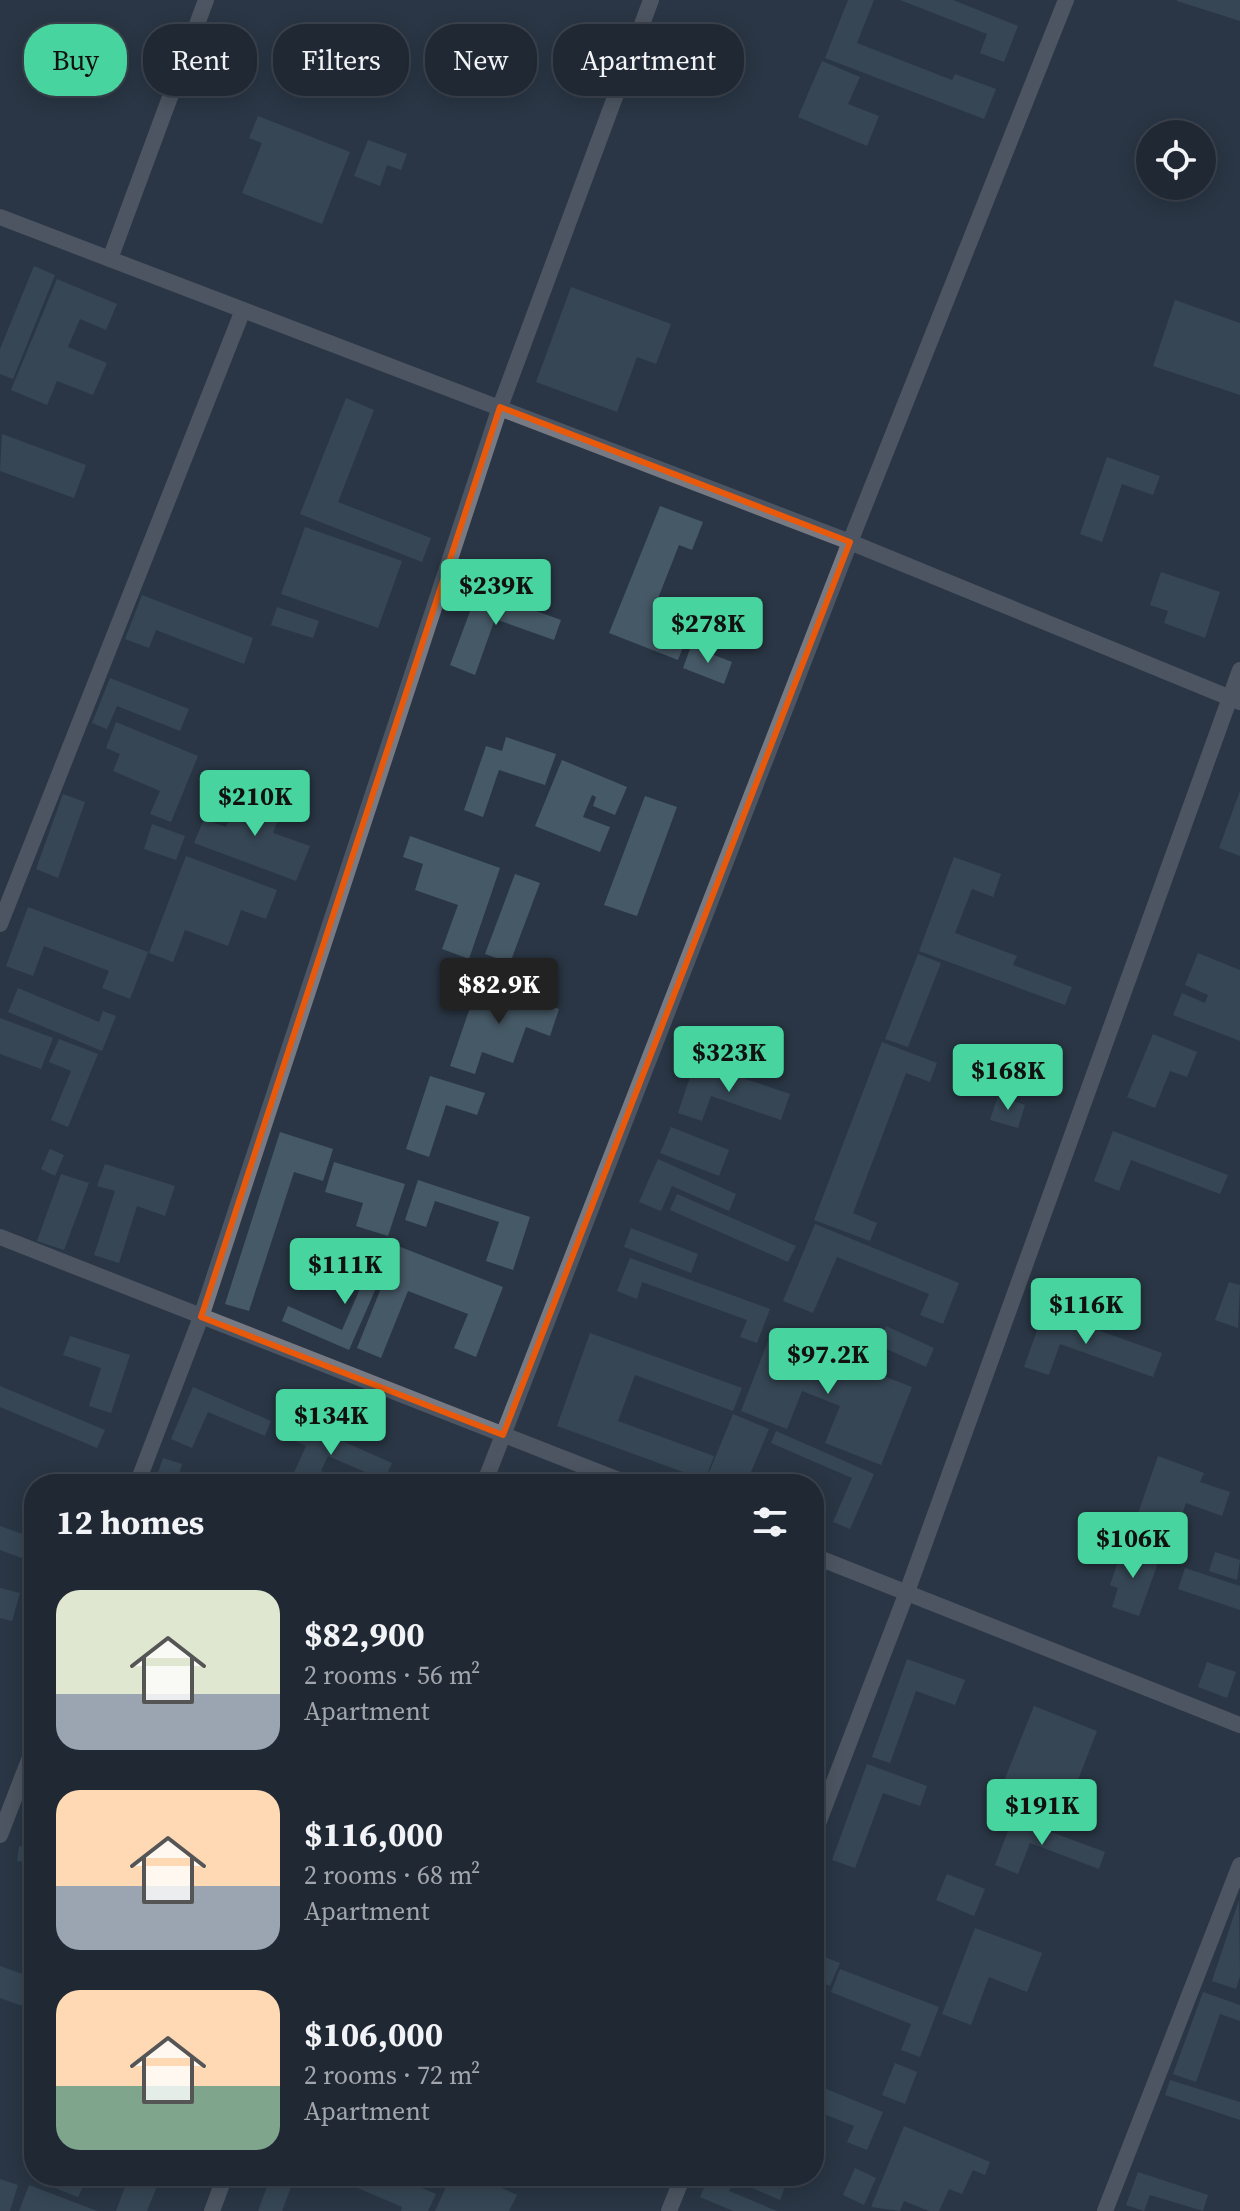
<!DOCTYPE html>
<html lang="en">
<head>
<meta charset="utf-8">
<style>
	body { margin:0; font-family:"Source Serif 4",serif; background:#2d3440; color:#f1f3f6; height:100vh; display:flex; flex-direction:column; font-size:30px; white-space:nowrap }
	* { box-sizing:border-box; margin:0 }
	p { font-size:26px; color:#a2a6ac }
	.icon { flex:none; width:44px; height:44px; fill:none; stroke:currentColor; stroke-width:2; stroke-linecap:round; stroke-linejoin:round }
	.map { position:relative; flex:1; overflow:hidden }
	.details { position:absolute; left:24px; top:1474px; width:800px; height:712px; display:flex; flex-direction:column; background:#202834; border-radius:32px; box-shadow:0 4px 20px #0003,0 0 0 2px #3d444f }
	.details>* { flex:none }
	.top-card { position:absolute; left:24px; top:24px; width:800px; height:72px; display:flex; gap:16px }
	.tools { position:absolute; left:1136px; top:120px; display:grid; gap:16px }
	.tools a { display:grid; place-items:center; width:80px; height:80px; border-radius:50%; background:#202834; box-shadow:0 4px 20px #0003,0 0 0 2px #3d444f; font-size:40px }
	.price { position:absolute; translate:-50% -68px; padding:0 18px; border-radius:8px; background:#47d49e; color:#111; font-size:26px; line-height:52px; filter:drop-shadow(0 2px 4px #0008) }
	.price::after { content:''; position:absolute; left:50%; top:48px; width:24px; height:18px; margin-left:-12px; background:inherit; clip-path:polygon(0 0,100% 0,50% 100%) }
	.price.on { background:#222; color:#fff }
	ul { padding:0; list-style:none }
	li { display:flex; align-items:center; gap:24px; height:200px; padding:0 32px }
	li span { display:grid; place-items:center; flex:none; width:224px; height:160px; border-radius:24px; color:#555 }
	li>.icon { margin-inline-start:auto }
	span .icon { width:96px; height:96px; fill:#fffc; stroke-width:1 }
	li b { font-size:34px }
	h2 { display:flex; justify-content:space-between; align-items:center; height:96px; padding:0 32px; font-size:34px }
	.chip { padding:0 28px; border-radius:32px; background:#202834; box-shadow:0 4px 20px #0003,0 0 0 2px #3d444f; font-size:28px; line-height:72px }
	.chip.on { background:#47d49e; color:#111 }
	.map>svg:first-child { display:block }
	.building { fill:#465966 }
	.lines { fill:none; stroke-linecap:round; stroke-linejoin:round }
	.street { stroke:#777a83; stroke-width:16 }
	.marked { fill:none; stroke:#e8590c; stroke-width:6; stroke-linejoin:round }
</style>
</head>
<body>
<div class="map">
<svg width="1240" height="2211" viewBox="0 0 1240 2211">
	<rect width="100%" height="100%" fill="#2a3645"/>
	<g class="building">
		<path d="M848,0H874L857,43L952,80L955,74L996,89L984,119L825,58Z"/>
		<path d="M900,0H953L1018,26L1004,62L980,53L987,34Z"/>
		<path d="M1177,0H1240V21L1177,1Z"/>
		<path d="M822,61L860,77L848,104L879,116L867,146L798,117Z"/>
		<path d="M258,116L350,152L322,224L242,193L262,143L249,138Z"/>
		<path d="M368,140L407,154L401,170L387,165L380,186L354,176Z"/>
		<path d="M34,266L55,275L13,379L0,374V349Z"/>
		<path d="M57,279L117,304L106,330L80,319L68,347L107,363L93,395L57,381L47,405L11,390Z"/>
		<path d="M571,287L671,324L656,364L637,357L617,412L536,382Z"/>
		<path d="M1175,300L1240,323V395L1153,366Z"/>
		<path d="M346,398L374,410L338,502L431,538L422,562L300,514Z"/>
		<path d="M2,434L86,465L74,498L0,471Z"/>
		<path d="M1107,457L1160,476L1153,495L1122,484L1102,542L1080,534Z"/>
		<path d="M660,506L703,522L692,550L679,545L653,611L671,618L667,626L688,634L678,660L609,633Z"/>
		<path d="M305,527L402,561L378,628L281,594Z"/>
		<path d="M1161,572L1220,592L1205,638L1164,623L1168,611L1150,605Z"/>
		<path d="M478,590L561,620L554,640L495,619L475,675L450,665Z"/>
		<path d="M142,595L253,638L244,664L156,630L149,648L125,639Z"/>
		<path d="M277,607L319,621L313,638L271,625Z"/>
		<path d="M691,646L732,662L724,684L683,668Z"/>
		<path d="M110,678L189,709L180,731L117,706L107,729L92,723Z"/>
		<path d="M116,722L198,756L171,822L150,814L160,791L113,771L120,754L106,748Z"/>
		<path d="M506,737L556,754L545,785L499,770L483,817L464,810L486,746L502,751Z"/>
		<path d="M562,760L627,787L615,815L593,806L596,797L592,795L583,817L610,827L600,852L535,826Z"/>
		<path d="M240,790L283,807L273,833L310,846L296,881L194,843L204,819L226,827Z"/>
		<path d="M1240,791V856L1219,848Z"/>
		<path d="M63,794L85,802L58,878L36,869Z"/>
		<path d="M645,796L677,807L637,916L604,905Z"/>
		<path d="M152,824L185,836L176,860L144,849Z"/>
		<path d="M410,836L500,868L469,959L442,949L458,905L415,890L423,864L403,857Z"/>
		<path d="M186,856L277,890L266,919L241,910L228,946L185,930L173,962L149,953Z"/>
		<path d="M954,857L1001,874L993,897L972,889L955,933L1017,956L1013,965L1072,987L1065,1005L919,951Z"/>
		<path d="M515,874L540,883L510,963L485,954Z"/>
		<path d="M28,907L148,952L130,999L102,988L109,971L44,946L33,976L6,966Z"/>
		<path d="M1198,953L1240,970V1041L1173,1015L1182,993L1205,1003L1208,995L1185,985Z"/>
		<path d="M918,954L941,963L908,1047L885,1039Z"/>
		<path d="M479,981L559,1009L550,1036L526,1027L513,1063L482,1052L475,1074L450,1066Z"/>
		<path d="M18,988L99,1022L103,1011L116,1016L102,1051L8,1012Z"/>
		<path d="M0,1018L53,1038L41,1069L0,1054Z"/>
		<path d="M1153,1034L1197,1052L1187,1077L1170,1071L1155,1108L1127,1097Z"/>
		<path d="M59,1039L98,1054L68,1127L51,1120L71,1071L49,1062Z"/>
		<path d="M882,1042L937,1063L930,1082L906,1073L853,1213L877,1223L870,1241L814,1220Z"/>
		<path d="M695,1062L790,1094L781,1120L711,1096L702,1121L678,1113Z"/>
		<path d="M430,1076L485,1093L477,1115L446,1105L429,1157L406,1149Z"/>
		<path d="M998,1096L1025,1105L1018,1128L990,1120Z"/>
		<path d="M671,1127L729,1150L719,1176L660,1153Z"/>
		<path d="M1113,1131L1228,1175L1220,1194L1131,1160L1119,1191L1094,1181Z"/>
		<path d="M280,1132L333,1149L323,1181L294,1172L249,1311L225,1304Z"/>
		<path d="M50,1149L64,1155L55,1176L41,1169Z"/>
		<path d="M658,1159L736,1194L729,1211L672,1186L661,1211L639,1202Z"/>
		<path d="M334,1162L405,1184L388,1236L356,1226L363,1203L325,1192Z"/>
		<path d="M105,1164L175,1186L165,1216L137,1206L119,1263L94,1255L115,1191L97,1186Z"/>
		<path d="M61,1174L89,1183L64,1250L37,1241Z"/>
		<path d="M418,1180L530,1217L513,1270L486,1261L499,1222L435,1201L426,1227L405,1220Z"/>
		<path d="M677,1194L796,1246L788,1262L670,1210Z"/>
		<path d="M815,1224L959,1283L943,1324L920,1315L929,1294L837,1257L813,1313L783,1301Z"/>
		<path d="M631,1228L698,1254L691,1273L624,1247Z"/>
		<path d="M381,1241L394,1247L349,1350L282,1321L288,1306L342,1330Z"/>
		<path d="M398,1246L503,1287L476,1357L454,1348L468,1314L408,1291L381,1358L357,1348Z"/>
		<path d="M630,1258L770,1309L757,1343L740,1337L747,1320L642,1282L637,1299L617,1291Z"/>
		<path d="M1229,1282L1240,1285L1238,1328L1215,1320Z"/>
		<path d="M1044,1311L1162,1353L1153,1377L1060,1344L1049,1375L1024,1367Z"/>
		<path d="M886,1326L934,1348L926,1367L878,1345Z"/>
		<path d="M590,1333L742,1388L733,1411L635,1375L618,1421L714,1456L705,1480L557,1426Z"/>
		<path d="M771,1333L912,1387L881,1465L825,1443L840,1406L802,1391L787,1429L741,1411Z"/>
		<path d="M70,1336L130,1355L111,1413L89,1406L101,1368L63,1355Z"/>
		<path d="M0,1386L105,1430L97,1448L0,1407Z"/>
		<path d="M193,1387L271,1421L265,1436L208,1412L192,1448L171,1439Z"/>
		<path d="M733,1414L769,1429L746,1484H716L706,1480Z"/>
		<path d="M297,1421L392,1463L384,1480L328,1456L321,1471L343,1480L341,1484H289L306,1446L289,1438Z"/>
		<path d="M776,1431L874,1474L850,1529L833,1522L852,1478L771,1443Z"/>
		<path d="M1158,1456L1204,1473L1200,1482L1230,1492L1222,1516L1186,1503L1168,1553L1129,1539Z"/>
		<path d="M163,1458L182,1464L176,1484H154Z"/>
		<path d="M0,1526L34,1538V1581L24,1577L30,1561L0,1550Z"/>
		<path d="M1123,1547L1159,1560L1139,1616L1112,1607L1118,1588L1110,1585Z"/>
		<path d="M1215,1552L1240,1560L1237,1580L1209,1571Z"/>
		<path d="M1185,1568L1240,1586V1610L1178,1589Z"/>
		<path d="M0,1588L20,1593L12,1621L0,1618Z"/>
		<path d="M907,1659L965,1680L955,1705L916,1691L890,1763L872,1757Z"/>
		<path d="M1207,1662L1236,1672L1227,1698L1198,1687Z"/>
		<path d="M1034,1706L1097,1731L1060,1826L996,1801Z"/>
		<path d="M867,1764L927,1786L920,1806L883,1793L855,1868L832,1860Z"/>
		<path d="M34,1804V1836L23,1832Z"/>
		<path d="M1013,1818L1105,1852L1099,1869L1030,1843L1018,1874L995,1865Z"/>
		<path d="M19,1846L34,1848V1863L17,1861Z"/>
		<path d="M947,1874L985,1889L974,1916L936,1900Z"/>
		<path d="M1239,1900L1240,1976L1236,1989L1212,1981Z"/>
		<path d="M975,1928L1042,1953L1027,1992L989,1977L971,2025L942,2014Z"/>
		<path d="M814,1953L840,1963L830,1986L814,1979Z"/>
		<path d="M0,1966L34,1978V2010L0,1998Z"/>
		<path d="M840,1969L939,2007L920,2057L901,2050L911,2024L831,1992Z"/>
		<path d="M1203,1992L1240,2005V2021L1220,2014L1196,2082L1173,2074Z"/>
		<path d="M895,2063L917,2072L905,2104L882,2095Z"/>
		<path d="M1170,2080L1240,2102V2120L1165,2095Z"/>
		<path d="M814,2084L883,2112L867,2150L847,2142L854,2126L814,2110Z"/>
		<path d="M904,2126L990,2162L985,2175L973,2170L962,2194L949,2189L939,2211H929L904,2201L900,2211L871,2207Z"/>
		<path d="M855,2168L876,2178L864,2205L843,2195Z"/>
		<path d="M1138,2172L1208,2195L1203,2211L1150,2195L1144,2211L1126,2205Z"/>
		<path d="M37,2176H88L78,2197L35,2180Z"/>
		<path d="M129,2176H161L147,2211H116Z"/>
		<path d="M271,2176H295L282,2211H258Z"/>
		<path d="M330,2176H394L436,2194L428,2211H401L402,2207Z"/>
		<path d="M451,2176H475L517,2195L509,2211H435Z"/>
		<path d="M709,2176H789L780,2200L734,2180L729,2191L777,2211H733L700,2197Z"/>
		<path d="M0,2179L18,2185L10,2211H0Z"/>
		<path d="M29,2185L97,2211H19Z"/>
	</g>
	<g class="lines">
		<g class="street">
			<path d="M0,217L850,542L1240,702"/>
			<path d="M110,259L206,0"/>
			<path d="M0,924L243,310"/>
			<path d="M0,1237L629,1484"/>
			<path d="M137,1484L201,1317L500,407L651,0"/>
			<path d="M484,1484L850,542L1066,0"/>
			<path d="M814,1556L1240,1725"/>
			<path d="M814,1834L907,1592L1240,670"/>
			<path d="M0,1835L34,1747"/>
			<path d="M212,2211L225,2176"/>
			<path d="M669,2211L683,2176"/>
			<path d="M1105,2211L1240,1865"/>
		</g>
	</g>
	<path d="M0 0H1240V2211H0ZM500,407L850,542L503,1435L201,1317Z" fill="#2a3645" fill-opacity=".55" fill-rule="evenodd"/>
	<path class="marked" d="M500,407L850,542L503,1435L201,1317Z"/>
</svg>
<div class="tools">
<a><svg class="icon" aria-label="locate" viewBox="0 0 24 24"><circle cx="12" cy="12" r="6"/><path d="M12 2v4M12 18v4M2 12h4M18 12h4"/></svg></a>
</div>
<b class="price" style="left:496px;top:627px">$239K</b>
<b class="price" style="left:708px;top:665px">$278K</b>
<b class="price" style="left:255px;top:838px">$210K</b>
<b class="price on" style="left:499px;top:1026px">$82.9K</b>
<b class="price" style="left:729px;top:1094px">$323K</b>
<b class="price" style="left:1008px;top:1112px">$168K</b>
<b class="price" style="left:345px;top:1306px">$111K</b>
<b class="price" style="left:1086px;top:1346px">$116K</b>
<b class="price" style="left:828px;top:1396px">$97.2K</b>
<b class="price" style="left:331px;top:1457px">$134K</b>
<b class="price" style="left:1133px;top:1580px">$106K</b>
<b class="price" style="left:1042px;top:1847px">$191K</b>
<div class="top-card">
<a class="chip on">Buy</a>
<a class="chip">Rent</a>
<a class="chip">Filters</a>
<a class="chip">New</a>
<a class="chip">Apartment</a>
</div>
<section class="details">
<h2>12 homes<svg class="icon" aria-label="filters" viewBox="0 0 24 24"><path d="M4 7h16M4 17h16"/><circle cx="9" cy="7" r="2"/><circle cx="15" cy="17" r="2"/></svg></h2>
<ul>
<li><span style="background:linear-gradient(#dfe7d0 65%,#9aa5b1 0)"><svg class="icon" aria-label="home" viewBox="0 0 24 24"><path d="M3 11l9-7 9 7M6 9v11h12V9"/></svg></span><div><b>$82,900</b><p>2 rooms · 56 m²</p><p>Apartment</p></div></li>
<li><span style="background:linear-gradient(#ffd9b3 60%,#9aa5b1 0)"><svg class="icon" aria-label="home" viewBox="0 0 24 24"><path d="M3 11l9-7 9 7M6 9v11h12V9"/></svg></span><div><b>$116,000</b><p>2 rooms · 68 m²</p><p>Apartment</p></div></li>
<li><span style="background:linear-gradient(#ffd9b3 60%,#7fa58c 0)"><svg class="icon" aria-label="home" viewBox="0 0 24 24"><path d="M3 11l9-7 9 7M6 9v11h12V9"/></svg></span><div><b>$106,000</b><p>2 rooms · 72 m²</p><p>Apartment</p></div></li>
</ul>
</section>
</div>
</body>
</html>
